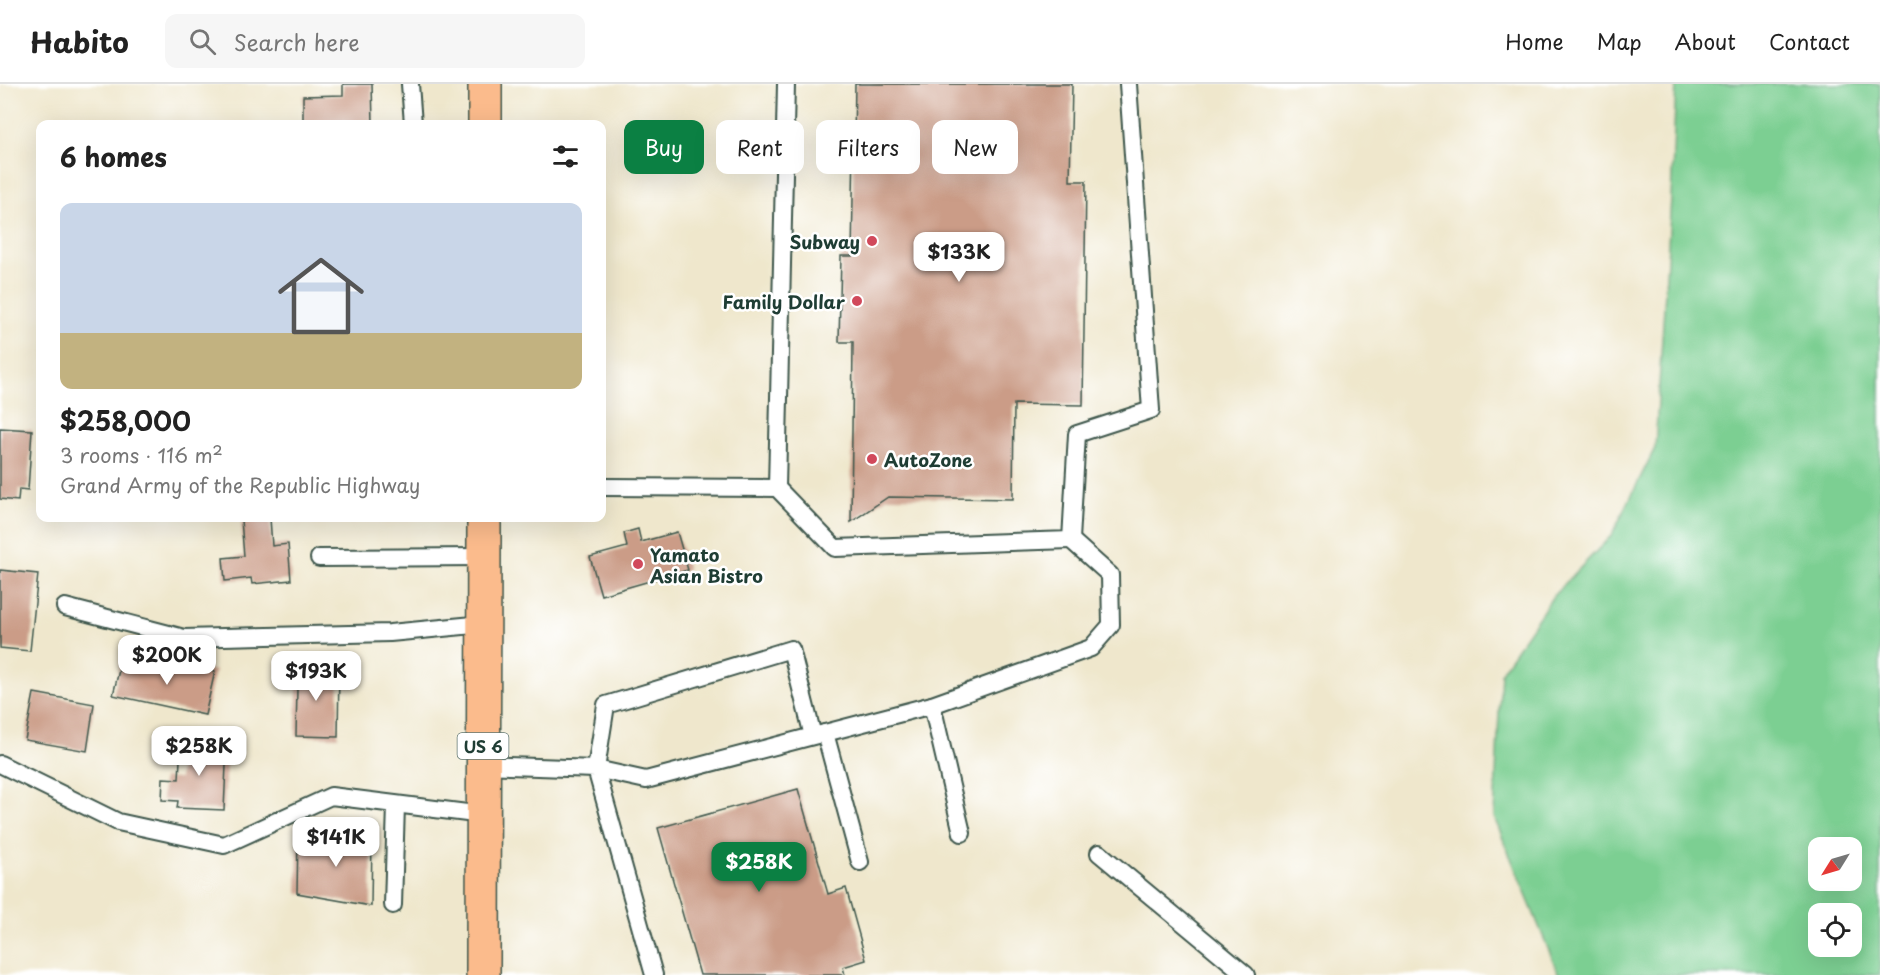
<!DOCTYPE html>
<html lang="en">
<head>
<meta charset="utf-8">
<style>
	body { margin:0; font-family:"Playpen Sans",sans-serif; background:#f6f6f6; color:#222; height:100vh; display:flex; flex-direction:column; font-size:22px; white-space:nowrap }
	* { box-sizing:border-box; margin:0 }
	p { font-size:20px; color:#767676 }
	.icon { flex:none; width:33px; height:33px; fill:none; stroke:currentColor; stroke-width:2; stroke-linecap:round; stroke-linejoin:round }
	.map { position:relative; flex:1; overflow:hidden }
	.side { position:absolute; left:36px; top:36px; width:570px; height:402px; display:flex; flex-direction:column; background:#fff; border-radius:12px; box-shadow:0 6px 24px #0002 }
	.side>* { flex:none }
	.hud { position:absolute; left:624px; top:36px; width:570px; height:54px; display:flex; gap:12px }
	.needle { width:39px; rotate:233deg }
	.fabs { position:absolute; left:1808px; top:753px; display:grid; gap:12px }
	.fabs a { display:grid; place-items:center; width:54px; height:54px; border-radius:12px; background:#fff; box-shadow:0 6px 24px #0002; font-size:30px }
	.price { position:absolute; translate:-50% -51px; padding:0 14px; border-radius:12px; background:#fff; color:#222; font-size:20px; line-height:39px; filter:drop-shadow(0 2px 3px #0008) }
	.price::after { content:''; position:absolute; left:50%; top:36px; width:18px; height:14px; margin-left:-9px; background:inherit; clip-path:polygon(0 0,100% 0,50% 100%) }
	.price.active { background:#0b8043; color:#fff }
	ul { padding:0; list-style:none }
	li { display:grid; align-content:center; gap:12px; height:318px; padding:0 24px }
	li span { display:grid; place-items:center; height:186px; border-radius:12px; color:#555 }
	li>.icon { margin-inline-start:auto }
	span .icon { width:108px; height:108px; fill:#fffc; stroke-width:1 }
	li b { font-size:26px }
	h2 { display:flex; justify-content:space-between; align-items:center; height:72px; padding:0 24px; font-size:26px }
	.chip { padding:0 21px; border-radius:12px; background:#fff; box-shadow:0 6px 24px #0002; font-size:21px; line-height:54px }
	.chip.active { background:#0b8043; color:#fff }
	header { display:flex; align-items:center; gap:36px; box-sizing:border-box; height:84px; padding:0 30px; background:#fff; border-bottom:2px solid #e0e0e0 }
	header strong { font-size:28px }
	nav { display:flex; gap:33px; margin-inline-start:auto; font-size:21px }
	.search { width:420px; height:54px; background:#f6f6f6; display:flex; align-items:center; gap:15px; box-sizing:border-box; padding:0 21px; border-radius:12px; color:#767676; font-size:22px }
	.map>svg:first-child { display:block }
	.green { fill:#7ccf92; stroke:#4e8663; stroke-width:1.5; fill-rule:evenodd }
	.building { fill:#cb9c87 }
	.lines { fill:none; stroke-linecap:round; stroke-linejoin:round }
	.service-casing { stroke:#3e564b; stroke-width:20 }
	.primary-casing { stroke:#3e564b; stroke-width:36 }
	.service { stroke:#fff; stroke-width:16 }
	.primary { stroke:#fbbb8c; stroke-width:33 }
	.poi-dot { fill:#d1495b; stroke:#fff; stroke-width:2 }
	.labels { text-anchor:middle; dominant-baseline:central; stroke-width:5; stroke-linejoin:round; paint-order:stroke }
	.shield { fill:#fff; stroke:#627771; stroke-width:1.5 }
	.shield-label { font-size:16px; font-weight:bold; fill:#1f3d34 }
	.poi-label { font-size:18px; font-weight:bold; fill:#1f3d34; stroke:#fff; text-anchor:end }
</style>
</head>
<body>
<header>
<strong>Habito</strong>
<div class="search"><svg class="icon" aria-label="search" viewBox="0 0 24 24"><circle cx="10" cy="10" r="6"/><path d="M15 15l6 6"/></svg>Search here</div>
<nav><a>Home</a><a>Map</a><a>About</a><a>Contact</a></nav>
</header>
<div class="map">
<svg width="1880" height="891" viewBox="0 0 1880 891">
	<rect width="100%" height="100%" fill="#fff"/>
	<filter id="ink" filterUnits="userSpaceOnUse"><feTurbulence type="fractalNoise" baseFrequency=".0167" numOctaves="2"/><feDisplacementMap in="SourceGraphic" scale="12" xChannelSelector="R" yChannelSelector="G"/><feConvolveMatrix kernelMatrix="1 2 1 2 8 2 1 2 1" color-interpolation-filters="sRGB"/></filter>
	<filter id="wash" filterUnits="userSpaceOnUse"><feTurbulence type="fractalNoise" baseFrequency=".008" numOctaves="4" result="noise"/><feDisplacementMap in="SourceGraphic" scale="24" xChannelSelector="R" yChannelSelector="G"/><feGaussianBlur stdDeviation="1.35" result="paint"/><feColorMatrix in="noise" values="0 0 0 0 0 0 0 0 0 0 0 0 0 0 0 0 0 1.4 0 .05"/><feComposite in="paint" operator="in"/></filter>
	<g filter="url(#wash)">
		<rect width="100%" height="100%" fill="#efe7cc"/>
		<path class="green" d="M1676,0H1880V891H1559L1494,733L1501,588L1553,512L1612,451L1655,364L1671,114ZM1818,764H1851V796H1818ZM1818,830H1851V862H1818Z"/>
		<g id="blocks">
			<g class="building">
				<path d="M343,0H372L373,40H303V12L343,11Z"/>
				<path d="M855,0H1072L1070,97H1086L1083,321L1014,320L1013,415L888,413L851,438L853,258H839L841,172H852Z"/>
				<path d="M0,344L32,346L28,406L19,405L18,417L0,415Z"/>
				<path d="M270,434L272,462L288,460L291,496L252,500L251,494L225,497L223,474L244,472L241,436Z"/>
				<path d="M638,445L641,458L677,448L688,486L601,511L590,473L627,463L624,449Z"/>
				<path d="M0,486L38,490L30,567L0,564Z"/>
				<path d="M121,578L171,589L174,578L215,587L205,631L113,611Z"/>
				<path d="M284,587L339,588L338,653L296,652L297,604H284Z"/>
				<path d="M34,609L94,620L87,667L25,656Z"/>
				<path d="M181,657L227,659L224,726L177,724L178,717L162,716L163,694L179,695Z"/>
				<path d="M798,705L828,810L846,804L866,876L843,883L845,891H700L658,744Z"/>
				<path d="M298,752L372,753L371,822L297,809Z"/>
			</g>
		</g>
	</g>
	<g filter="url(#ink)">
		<use href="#blocks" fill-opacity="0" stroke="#3e564b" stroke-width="1.5"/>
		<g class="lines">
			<defs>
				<g id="service">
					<path d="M410,0L413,40"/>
					<path d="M602,403L777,404L835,464L1071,456L1077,350L1151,326L1128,0"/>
					<path d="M777,404L786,0"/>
					<path d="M319,474L484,473"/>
					<path d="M65,523L184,554L390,549L484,540"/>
					<path d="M932,621L1091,564L1111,541L1110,491L1071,456"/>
					<path d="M825,649L860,778"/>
					<path d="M813,652L791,565L606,621L596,685L646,696L813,652L825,649L932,621L962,749"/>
					<path d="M0,680L118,738L224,761L331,712L483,731"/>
					<path d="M483,681L596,685L654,891"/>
					<path d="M1099,769L1246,891"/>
					<path d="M393,821L396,721"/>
				</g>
				<g id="primary">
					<path d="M485,40V0"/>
					<path d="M483,891L484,434"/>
				</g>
			</defs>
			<use href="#service" class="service-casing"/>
			<use href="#primary" class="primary-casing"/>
			<use href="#service" class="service"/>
			<use href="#primary" class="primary"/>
		</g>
	</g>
	<g class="poi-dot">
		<circle cx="872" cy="157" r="6"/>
		<circle cx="857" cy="217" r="6"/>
		<circle cx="872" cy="375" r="6"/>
		<circle cx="638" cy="480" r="6"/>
	</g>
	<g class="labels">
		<rect class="shield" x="457.5" y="649" width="51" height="26" rx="4.5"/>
		<g class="shield-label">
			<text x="483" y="662">US 6</text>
		</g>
		<g class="poi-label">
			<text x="860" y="157">Subway</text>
			<text x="845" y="217">Family Dollar</text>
			<text x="884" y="375" text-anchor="start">AutoZone</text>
			<text x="650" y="470" text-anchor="start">Yamato<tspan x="650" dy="21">Asian Bistro</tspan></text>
		</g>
	</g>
</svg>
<div class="fabs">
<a><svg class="needle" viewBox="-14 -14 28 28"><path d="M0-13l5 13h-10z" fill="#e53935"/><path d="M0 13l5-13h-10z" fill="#767676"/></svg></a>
<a><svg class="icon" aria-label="locate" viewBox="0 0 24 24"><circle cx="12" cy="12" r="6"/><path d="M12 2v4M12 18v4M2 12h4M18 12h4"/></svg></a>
</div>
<b class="price" style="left:959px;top:199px">$133K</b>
<b class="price" style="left:167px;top:602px">$200K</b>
<b class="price" style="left:316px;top:618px">$193K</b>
<b class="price" style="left:199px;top:693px">$258K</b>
<b class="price" style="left:336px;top:784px">$141K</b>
<b class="price active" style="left:759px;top:809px">$258K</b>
<div class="hud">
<a class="chip active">Buy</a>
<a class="chip">Rent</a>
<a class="chip">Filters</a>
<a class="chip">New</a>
</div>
<section class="side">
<h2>6 homes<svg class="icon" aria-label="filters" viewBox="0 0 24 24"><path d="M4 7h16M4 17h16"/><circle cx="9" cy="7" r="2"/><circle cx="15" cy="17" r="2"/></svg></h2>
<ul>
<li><span style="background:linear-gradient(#c9d6e8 70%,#c2b280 0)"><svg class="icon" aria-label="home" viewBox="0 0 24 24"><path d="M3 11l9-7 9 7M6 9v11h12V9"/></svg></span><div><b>$258,000</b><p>3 rooms · 116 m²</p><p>Grand Army of the Republic Highway</p></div></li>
</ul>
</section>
</div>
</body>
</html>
